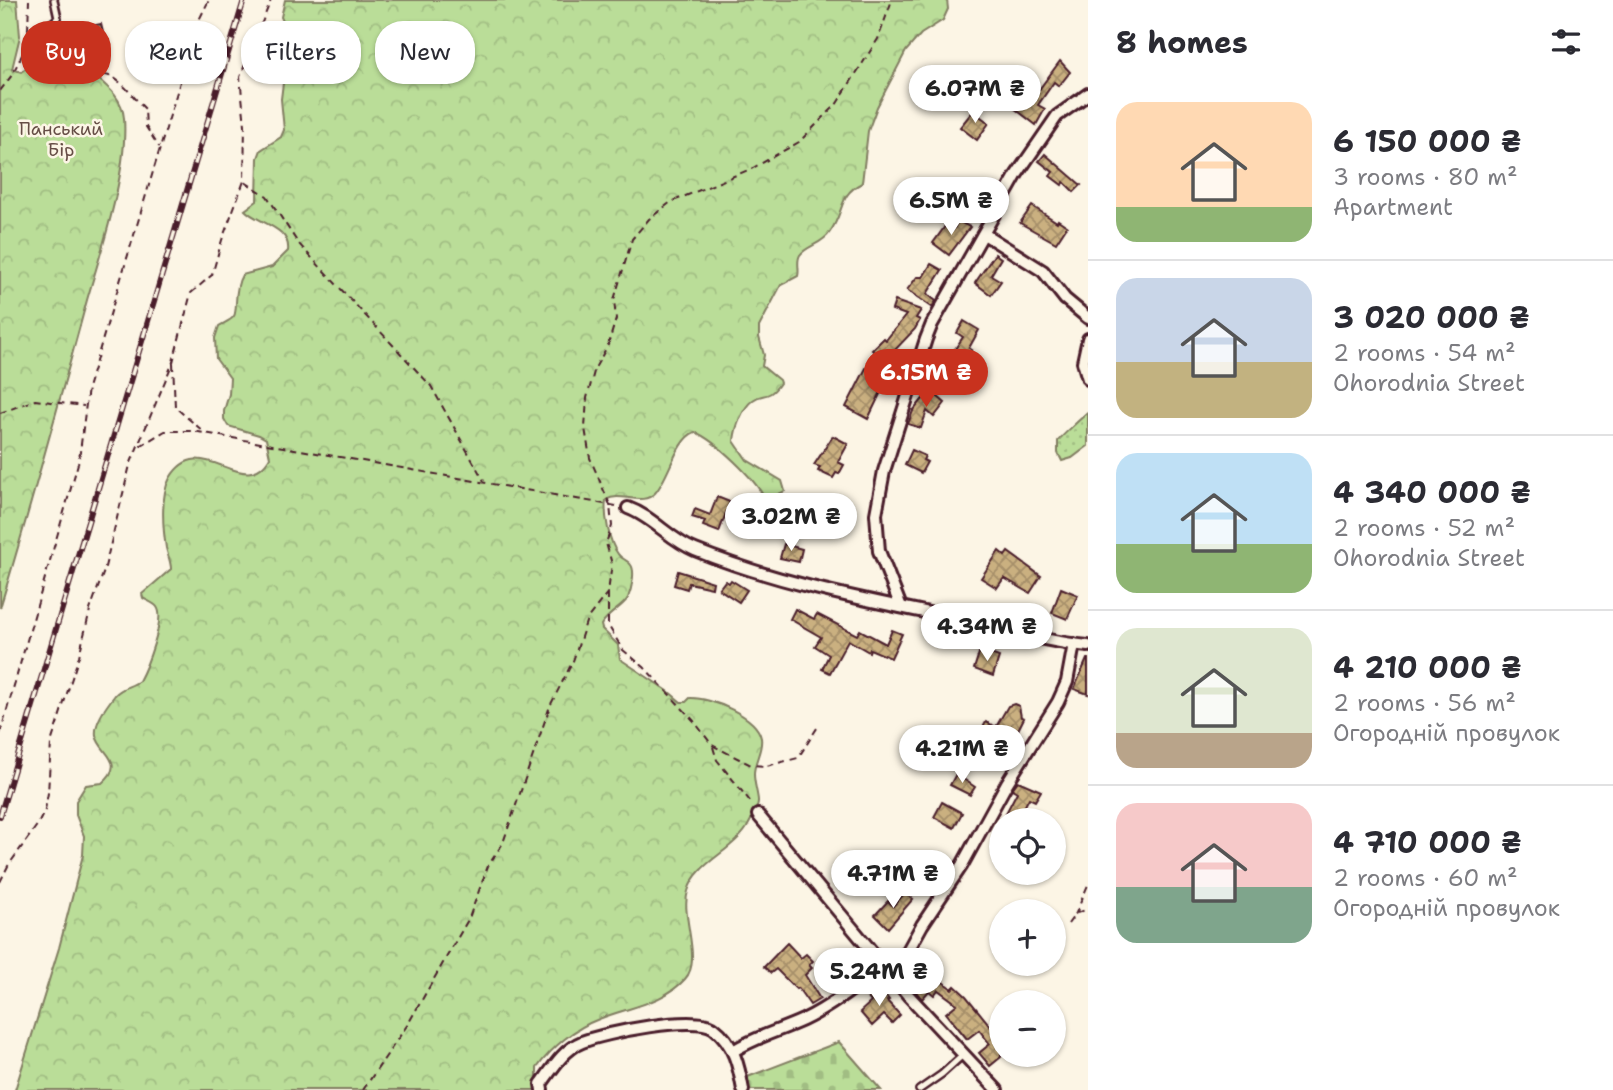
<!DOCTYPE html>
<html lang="en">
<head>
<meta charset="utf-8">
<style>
	body { margin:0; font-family:"Shantell Sans",sans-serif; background:#f2f2f3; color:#2b2b33; height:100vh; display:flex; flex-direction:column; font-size:26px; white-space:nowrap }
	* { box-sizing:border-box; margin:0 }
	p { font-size:23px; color:#7c7c81 }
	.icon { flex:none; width:38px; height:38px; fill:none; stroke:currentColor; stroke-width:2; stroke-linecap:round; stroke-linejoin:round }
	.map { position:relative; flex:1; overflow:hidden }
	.sheet { display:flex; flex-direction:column; background:#fff; width:525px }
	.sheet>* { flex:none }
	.top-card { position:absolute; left:21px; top:21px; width:665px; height:63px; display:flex; gap:14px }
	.controls { position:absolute; left:989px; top:808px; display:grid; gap:14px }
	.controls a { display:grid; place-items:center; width:77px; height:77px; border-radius:50%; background:#fff; box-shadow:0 2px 5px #0004; font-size:35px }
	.price { position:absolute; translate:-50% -60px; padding:0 16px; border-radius:24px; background:#fff; color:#222; font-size:23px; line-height:46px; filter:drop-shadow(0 2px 4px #0008) }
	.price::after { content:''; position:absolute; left:50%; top:42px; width:21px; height:16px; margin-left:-10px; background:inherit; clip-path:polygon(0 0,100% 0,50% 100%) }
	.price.on { background:#c8321e; color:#fff }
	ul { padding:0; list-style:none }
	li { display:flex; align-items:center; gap:21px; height:175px; padding:0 28px }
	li+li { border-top:2px solid #e1e1e2 }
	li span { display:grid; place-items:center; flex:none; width:196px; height:140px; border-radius:21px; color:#555 }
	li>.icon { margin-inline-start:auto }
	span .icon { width:84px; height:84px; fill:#fffc; stroke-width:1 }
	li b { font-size:30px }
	h2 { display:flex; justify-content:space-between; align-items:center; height:84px; padding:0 28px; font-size:30px }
	.tag { padding:0 24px; border-radius:28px; background:#fff; box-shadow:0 2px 5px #0004; font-size:24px; line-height:63px }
	.tag.on { background:#c8321e; color:#fff }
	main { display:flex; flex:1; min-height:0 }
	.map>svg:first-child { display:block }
	.grass { fill:url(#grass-dots); stroke:#827e62; stroke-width:2 }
	.forest { fill:url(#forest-crowns); stroke:#827e62; stroke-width:2 }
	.cemetery { fill:url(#cemetery-stones); stroke:#827e62; stroke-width:2 }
	.building { fill:url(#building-cross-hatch); stroke:#4a1f2b; stroke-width:2 }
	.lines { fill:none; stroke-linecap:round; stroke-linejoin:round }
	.service-casing { stroke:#4a1f2b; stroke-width:10 }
	.minor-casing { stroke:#4a1f2b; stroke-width:16 }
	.path { stroke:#4a1f2b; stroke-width:2; stroke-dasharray:7 5; stroke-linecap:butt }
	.service { stroke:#fcf5e5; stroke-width:5 }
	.minor { stroke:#fcf5e5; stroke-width:10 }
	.rail-casing { stroke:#4a1f2b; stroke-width:6 }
	.rail { stroke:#fcf5e5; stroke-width:3.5; stroke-dasharray:10; stroke-linecap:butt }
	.labels { text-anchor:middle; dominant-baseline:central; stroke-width:5; stroke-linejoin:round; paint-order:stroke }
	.park-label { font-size:18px; fill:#664e46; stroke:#fcf5e5 }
</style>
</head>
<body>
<main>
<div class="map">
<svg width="1088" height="1090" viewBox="0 0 1088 1090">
	<defs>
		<pattern id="grass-dots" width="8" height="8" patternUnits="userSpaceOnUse" patternTransform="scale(1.75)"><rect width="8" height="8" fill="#badd98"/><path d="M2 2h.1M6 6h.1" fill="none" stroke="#a1bd83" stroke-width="1.8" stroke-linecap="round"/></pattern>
		<pattern id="forest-crowns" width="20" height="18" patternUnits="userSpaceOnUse" patternTransform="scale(1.75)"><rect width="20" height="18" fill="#badd98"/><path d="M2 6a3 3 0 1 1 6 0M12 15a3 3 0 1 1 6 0" fill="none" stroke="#a1bd83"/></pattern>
		<pattern id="cemetery-stones" width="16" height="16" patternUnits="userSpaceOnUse" patternTransform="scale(1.75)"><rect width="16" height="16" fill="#badd98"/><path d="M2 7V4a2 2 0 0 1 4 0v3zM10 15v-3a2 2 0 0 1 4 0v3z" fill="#a1bd83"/></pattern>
		<pattern id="building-cross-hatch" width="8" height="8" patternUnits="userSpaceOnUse" patternTransform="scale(1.75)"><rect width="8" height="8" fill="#cab080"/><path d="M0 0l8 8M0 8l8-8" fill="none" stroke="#a68f69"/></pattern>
	</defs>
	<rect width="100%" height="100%" fill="#fcf5e5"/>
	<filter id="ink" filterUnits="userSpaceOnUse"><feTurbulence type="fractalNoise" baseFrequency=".0143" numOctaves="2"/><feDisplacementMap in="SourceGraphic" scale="14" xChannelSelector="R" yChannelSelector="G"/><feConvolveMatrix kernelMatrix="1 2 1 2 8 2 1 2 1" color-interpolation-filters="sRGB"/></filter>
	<g filter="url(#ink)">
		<path class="grass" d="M1088,413V446L1072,458L1062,461L1058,453V441C1061,437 1085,414 1088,413Z"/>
		<g class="forest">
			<path d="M0,0H17L20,36L12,69L21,72L33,62L54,78L90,72C106,86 122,96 124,118C128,171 102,248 87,300C59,403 31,506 0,608Z"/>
			<path d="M285,0H947L948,9L943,20L921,34L906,51L877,107L868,131L862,183C838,195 845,211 830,232C823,244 806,246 800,255C796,261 800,270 798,276L781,285L759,327V337L764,355L762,366L779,380L780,383C768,401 763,392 753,400C742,408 735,429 734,441L747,460L782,481L785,491L771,498L764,497C754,478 716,441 695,432C676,439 669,478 655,493C642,507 621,491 606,500C604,515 609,542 618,554C621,559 628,560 631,565C636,572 631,590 628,598C622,608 608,613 601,625L602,629L618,645L620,659L668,691L681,702H686L690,698C710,697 757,716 761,738C763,750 754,761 754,774C754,783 757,791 758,800C759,808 750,822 746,829C731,852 696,863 688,891C680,916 703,960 685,979C663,1004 628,1007 599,1019C575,1028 552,1047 537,1068V1090H15L59,948L83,855L84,836L76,815V801L86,785L102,783C128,761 99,753 96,735C94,722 107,705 115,695C122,687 131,687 139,681C146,668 166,619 157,607C154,603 147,601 143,598L142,594L171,569C171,562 168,556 166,548C163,529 160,495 170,478C201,427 244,503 270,457L266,439L259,435L228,426L224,419V411L229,394L230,378L216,359L215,338L219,326C223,323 231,321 234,316C238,310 233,290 242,275L272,267L288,251C291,227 257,223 245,210L257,201L258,158L261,150L281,137L284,130L281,99L289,35L281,17Z"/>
		</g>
		<path class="cemetery" d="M839,1042L881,1090H747L745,1078Z"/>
		<g class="building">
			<path d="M101,24L108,54L85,59L78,29Z"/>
			<path d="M1060,61L1070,72L1059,86L1054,82L1038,105L1045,109L1036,125L1001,98L1007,90L1003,88L1010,80L1016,85L1015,87L1032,99Z"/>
			<path d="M973,111L989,123L977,140L960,127Z"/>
			<path d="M1045,154L1081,185L1074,192L1064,182L1062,185L1050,176L1053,172L1039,161Z"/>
			<path d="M1032,206L1057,222L1058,220L1067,226L1056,243L1020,223Z"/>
			<path d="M958,221L970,227L949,255L933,243L946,225L953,230Z"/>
			<path d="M995,254L1001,258L991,275L1001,281L991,295L975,283Z"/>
			<path d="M931,264L942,270L927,294L936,301L932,307L907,290L917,277H923Z"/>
			<path d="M895,301L921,310L916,318L920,320L915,329L891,354L901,361L894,371L885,365L874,386L882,390L868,419L846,407L866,368L868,369L879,356L872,350L884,338L886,340L906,315L892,310Z"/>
			<path d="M964,321L979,330L969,348L972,350L967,357L955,349L963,337L957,333Z"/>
			<path d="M930,390L945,403L934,417L927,411L921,428L908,424L913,411Z"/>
			<path d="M833,436L848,444L838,462L844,465L839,474L836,473L833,478L818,471L820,467L814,465Z"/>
			<path d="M912,450L925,456L923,460L927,462L921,473L905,465Z"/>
			<path d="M717,497L730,502L719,532L703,526L705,521L692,517L695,509L710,515Z"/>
			<path d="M784,544L802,549L799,562L780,558Z"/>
			<path d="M999,551L1005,556L1008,552L1041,576L1030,593L1004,578L997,588L981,578Z"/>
			<path d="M678,571L713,582L712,588L689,583L687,589L674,585Z"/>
			<path d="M731,580L747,590L739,602L719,589L725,581L729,583Z"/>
			<path d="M1061,588L1078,595L1067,619L1052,613Z"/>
			<path d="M795,609L814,619L817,614L857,635L860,630L886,644L892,630L902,634L891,658L870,649L869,652L848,640L830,673L822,669L829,655L815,646L821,637L790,619Z"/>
			<path d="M980,650L999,657L993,676L974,669Z"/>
			<path d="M1087,659H1088V694L1074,689Z"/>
			<path d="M1014,704L1019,706L1021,717L1024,718L1012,742L1000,759L986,749L993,740L980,733L986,722L996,727L1008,706Z"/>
			<path d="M956,774L975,787L970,795L950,785Z"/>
			<path d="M1018,781L1041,791L1035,801L1029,798L1018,819L1006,813L1017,792L1012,789Z"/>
			<path d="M942,802L962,813L954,828L934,817Z"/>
			<path d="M905,893L913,899L888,928L875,915L888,901L893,906Z"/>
			<path d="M787,943L801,958L806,954L813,961L809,965L812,968L805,975L820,999L810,1005L798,988L796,989L776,969L771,973L764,967Z"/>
			<path d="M923,967L952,989L955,986L966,996L1001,1039V1057L990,1066L979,1053L990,1044L979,1030L967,1039L946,1013L957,1004L938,990L934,995L929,991L922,999L916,992L925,981L917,975Z"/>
			<path d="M880,988L889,1000L887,1001L900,1015L892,1023L884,1015L872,1026L860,1012L871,1002L867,997Z"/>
		</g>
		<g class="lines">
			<defs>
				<g id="service">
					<path d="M36,35L58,18L54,0"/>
					<path d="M919,1090L942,1074L963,1055"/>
				</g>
				<g id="minor">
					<path d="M984,234L1043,271L1065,299L1088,318"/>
					<path d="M1088,339L1083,362L1088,379"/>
					<path d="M628,508C653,517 670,540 695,550C782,585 872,601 963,620C1004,629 1046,642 1088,646"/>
					<path d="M901,607L879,551L876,514L884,471L926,339L932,324L1017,174L1057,116L1088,94"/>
					<path d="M758,815L908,995L997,1090"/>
					<path d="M894,976L922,925L962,865L1007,783L1058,702L1067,682L1074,644"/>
					<path d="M733,1051C755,1037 779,1031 803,1020C832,1006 858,985 884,965"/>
					<path d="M542,1090L541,1084C552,1069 564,1049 582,1042C604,1033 696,1014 714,1028C734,1043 739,1067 743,1090"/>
				</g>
			</defs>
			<use href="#service" class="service-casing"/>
			<use href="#minor" class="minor-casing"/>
			<g class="path">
				<path d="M28,30L29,0"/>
				<path d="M38,42L48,81C66,79 99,69 114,78C125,85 135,99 145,109L146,127L159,147"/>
				<path d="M0,91L12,75L29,41"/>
				<path d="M245,182L267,196L298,243L431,386L484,481"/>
				<path d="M173,363L175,407L204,432"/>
				<path d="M0,413L35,400L84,406"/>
				<path d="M140,446L165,431H193L616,506"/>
				<path d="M608,593V625L623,650L644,667L694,721L712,745L751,765L766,766L798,758L819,725"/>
				<path d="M0,734L79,460L88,388L198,22L209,0"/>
				<path d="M713,747L717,760L753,805"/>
				<path d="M0,882L8,866L38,824L45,810L48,793L51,743L79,656L90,610L104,571L130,465L173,362L191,293L212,275L222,240L244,181L245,125L240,77L271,0"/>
				<path d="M1077,913L1088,909"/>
				<path d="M1068,924L1076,913L1088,885"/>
				<path d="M363,1090L408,1024L469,918L488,866L503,843L550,706L573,661L587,619L608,592L612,564L606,543L612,526L610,505L590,458L585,428L587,398L595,368L608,345L616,319L614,300L632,239L649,219L671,202L753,168L799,142L836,105L878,39L892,0"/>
			</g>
			<use href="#service" class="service"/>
			<use href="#minor" class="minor"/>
			<defs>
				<path id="rail" d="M0,816L244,0"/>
			</defs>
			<use href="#rail" class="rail-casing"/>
			<use href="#rail" class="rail"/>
		</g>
	</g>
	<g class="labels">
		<g class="park-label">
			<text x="61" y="129">Панський<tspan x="61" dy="21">Бір</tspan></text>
		</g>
	</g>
</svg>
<div class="controls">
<a><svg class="icon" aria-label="locate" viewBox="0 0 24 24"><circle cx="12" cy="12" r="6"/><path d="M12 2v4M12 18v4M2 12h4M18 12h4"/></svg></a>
<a>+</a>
<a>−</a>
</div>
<b class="price" style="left:975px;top:125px">6.07M ₴</b>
<b class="price" style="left:951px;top:237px">6.5M ₴</b>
<b class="price on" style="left:926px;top:409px">6.15M ₴</b>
<b class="price" style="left:791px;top:553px">3.02M ₴</b>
<b class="price" style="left:987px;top:663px">4.34M ₴</b>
<b class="price" style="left:962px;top:785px">4.21M ₴</b>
<b class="price" style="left:893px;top:910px">4.71M ₴</b>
<b class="price" style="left:879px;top:1008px">5.24M ₴</b>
<div class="top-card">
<a class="tag on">Buy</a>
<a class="tag">Rent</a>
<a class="tag">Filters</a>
<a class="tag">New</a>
</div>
</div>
<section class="sheet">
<h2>8 homes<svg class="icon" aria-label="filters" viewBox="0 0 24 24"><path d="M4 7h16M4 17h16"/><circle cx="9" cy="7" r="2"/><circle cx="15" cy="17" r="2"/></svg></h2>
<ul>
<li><span style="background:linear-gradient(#ffd9b3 75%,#8fb573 0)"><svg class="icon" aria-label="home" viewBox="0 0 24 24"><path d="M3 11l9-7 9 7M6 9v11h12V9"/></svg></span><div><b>6 150 000 ₴</b><p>3 rooms · 80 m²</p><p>Apartment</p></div></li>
<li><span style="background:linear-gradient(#c9d6e8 60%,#c2b280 0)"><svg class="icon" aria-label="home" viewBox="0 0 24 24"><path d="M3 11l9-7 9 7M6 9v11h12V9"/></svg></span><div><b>3 020 000 ₴</b><p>2 rooms · 54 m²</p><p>Ohorodnia Street</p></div></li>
<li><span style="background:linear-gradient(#bfe0f5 65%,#8fb573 0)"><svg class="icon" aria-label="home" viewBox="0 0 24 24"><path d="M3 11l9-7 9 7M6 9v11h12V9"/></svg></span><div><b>4 340 000 ₴</b><p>2 rooms · 52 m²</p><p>Ohorodnia Street</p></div></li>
<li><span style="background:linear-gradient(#dfe7d0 75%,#b9a48a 0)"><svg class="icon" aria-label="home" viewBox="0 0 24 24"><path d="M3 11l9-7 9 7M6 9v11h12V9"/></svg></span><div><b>4 210 000 ₴</b><p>2 rooms · 56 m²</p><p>Огородній провулок</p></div></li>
<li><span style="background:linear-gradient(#f6c9c9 60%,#7fa58c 0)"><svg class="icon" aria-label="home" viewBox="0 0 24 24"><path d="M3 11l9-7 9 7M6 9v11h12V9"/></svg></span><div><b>4 710 000 ₴</b><p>2 rooms · 60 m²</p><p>Огородній провулок</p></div></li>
</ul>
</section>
</main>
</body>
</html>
